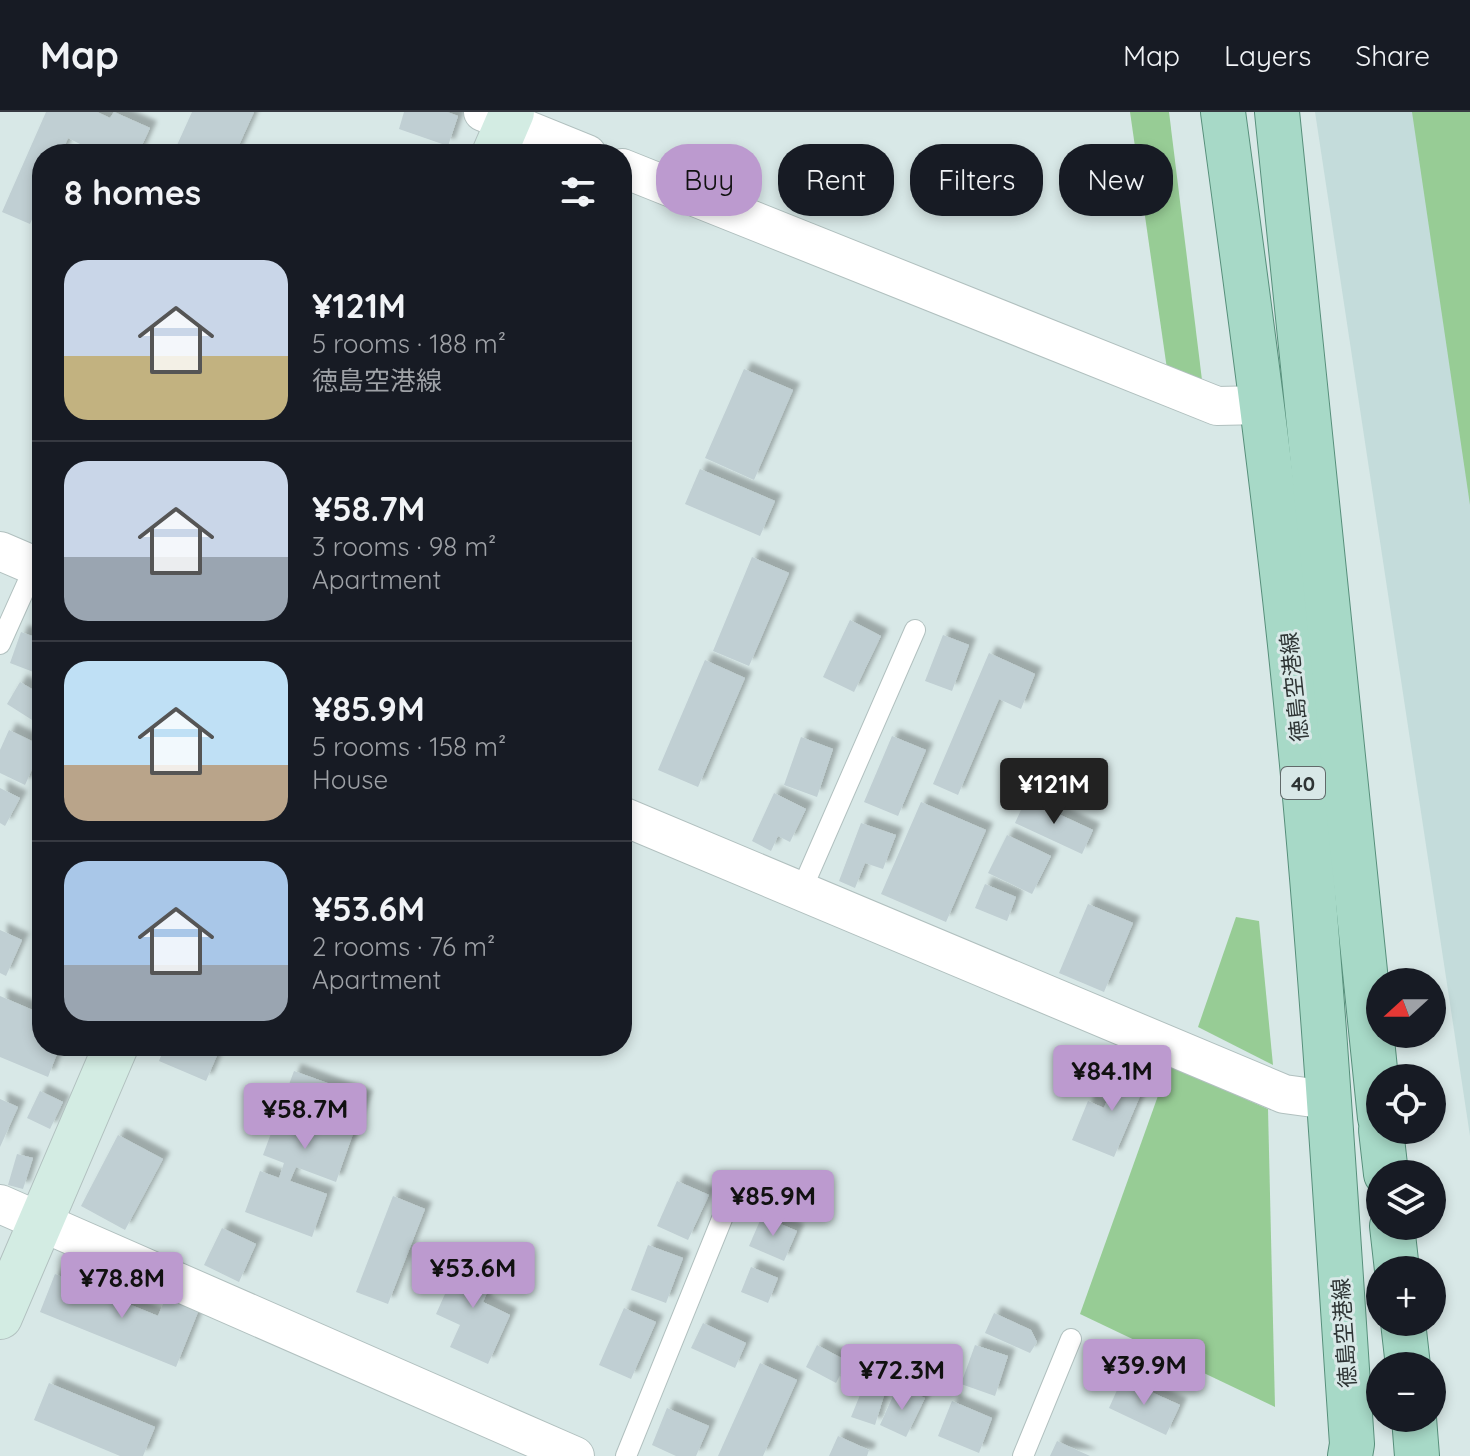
<!DOCTYPE html>
<html lang="en">
<head>
<meta charset="utf-8">
<style>
	body { margin:0; font-family:Quicksand,"Noto Sans JP",sans-serif; background:#242831; color:#f1f3f6; height:100vh; display:flex; flex-direction:column; font-size:30px; white-space:nowrap }
	* { box-sizing:border-box; margin:0 }
	p { font-size:26px; color:#9ea1a6 }
	.icon { flex:none; width:44px; height:44px; fill:none; stroke:currentColor; stroke-width:2; stroke-linecap:round; stroke-linejoin:round }
	.map { position:relative; flex:1; overflow:hidden }
	.drawer { position:absolute; left:32px; top:32px; width:600px; height:912px; display:flex; flex-direction:column; background:#171b24; border-radius:32px; box-shadow:0 4px 12px #0003 }
	.drawer>* { flex:none }
	.banner { position:absolute; left:656px; top:32px; width:694px; height:72px; display:flex; gap:16px }
	.needle { width:52px; rotate:249deg }
	.fabs { position:absolute; left:1366px; top:856px; display:grid; gap:16px }
	.fabs a { display:grid; place-items:center; width:80px; height:80px; border-radius:50%; background:#171b24; box-shadow:0 4px 12px #0003; font-size:40px }
	.price { position:absolute; translate:-50% -68px; padding:0 18px; border-radius:8px; background:#bc9acf; color:#111; font-size:26px; line-height:52px; filter:drop-shadow(0 2px 4px #0008) }
	.price::after { content:''; position:absolute; left:50%; top:48px; width:24px; height:18px; margin-left:-12px; background:inherit; clip-path:polygon(0 0,100% 0,50% 100%) }
	.price.current { background:#222; color:#fff }
	ul { padding:0; list-style:none }
	li { display:flex; align-items:center; gap:24px; height:200px; padding:0 32px }
	li+li { border-top:2px solid #363941 }
	li span { display:grid; place-items:center; flex:none; width:224px; height:160px; border-radius:24px; color:#555 }
	li>.icon { margin-inline-start:auto }
	span .icon { width:96px; height:96px; fill:#fffc; stroke-width:1 }
	li b { font-size:34px }
	h2 { display:flex; justify-content:space-between; align-items:center; height:96px; padding:0 32px; font-size:34px }
	.chip { padding:0 28px; border-radius:32px; background:#171b24; box-shadow:0 4px 12px #0003; font-size:28px; line-height:72px }
	.chip.current { background:#bc9acf; color:#111 }
	header { display:flex; align-items:center; gap:48px; box-sizing:border-box; height:112px; padding:0 40px; background:#171b24; border-bottom:2px solid #363941 }
	header strong { font-size:38px }
	nav { display:flex; gap:44px; margin-inline-start:auto; font-size:28px }
	.map>svg:first-child { display:block }
	.built { fill:#c4dcdb }
	.green { fill:#97cc95 }
	.building { fill:#c0cfd3; filter:url(#shadow) }
	.lines { fill:none; stroke-linecap:round; stroke-linejoin:round }
	.lane-casing { stroke:#b1c0bf; stroke-width:22 }
	.street-casing { stroke:#b1c0bf; stroke-width:40 }
	.secondary-casing { stroke:#b1c0bf; stroke-width:46 }
	.primary-casing { stroke:#578f7b; stroke-width:46 }
	.lane { stroke:#fff; stroke-width:20 }
	.street { stroke:#fff; stroke-width:38 }
	.secondary { stroke:#d3ece3; stroke-width:44 }
	.primary { stroke:#a7d9c7; stroke-width:44 }
	.labels { text-anchor:middle; dominant-baseline:central; stroke-width:6; stroke-linejoin:round; paint-order:stroke }
	.shield { fill:#d8e8e7; stroke:#616a6a; stroke-width:2 }
	.shield-label { font-size:20px; font-weight:bold; fill:#2e3434 }
	.street-label { font-size:22px; fill:#2e3434; stroke:#d8e8e7 }
</style>
</head>
<body>
<header>
<strong>Map</strong>
<nav><a>Map</a><a>Layers</a><a>Share</a></nav>
</header>
<div class="map">
<svg width="1470" height="1344" viewBox="0 0 1470 1344">
	<defs>
		<filter id="shadow"><feDropShadow dx="7" dy="-7" stdDeviation="2" flood-color="#0004"/></filter>
	</defs>
	<rect width="100%" height="100%" fill="#d8e8e7"/>
	<path class="built" d="M1315,0H1470V1024Z"/>
	<g class="green">
		<path d="M1130,0H1169L1202,268L1167,257Z"/>
		<path d="M1412,0H1470V393Z"/>
		<path d="M1236,805L1259,809L1273,953L1198,915Z"/>
		<path d="M1169,953L1268,997L1275,1295L1080,1202Z"/>
	</g>
	<g class="building">
		<path d="M46,0H97L110,6L114,0L150,16L138,42H100L68,26L61,42H42V84L30,112L2,100Z"/>
		<path d="M192,0H254L235,42H173Z"/>
		<path d="M404,0H447L458,4L448,34L399,17Z"/>
		<path d="M744,257L793,278L754,368L705,346Z"/>
		<path d="M700,357L775,389L760,424L685,392Z"/>
		<path d="M752,445L789,461L749,554L713,539Z"/>
		<path d="M850,508L881,524L854,580L823,565Z"/>
		<path d="M37,509L42,510V543L36,561L10,551L21,520L32,524Z"/>
		<path d="M943,523L969,533L952,579L925,569Z"/>
		<path d="M989,541L1035,562L1021,597L999,587L958,683L933,672Z"/>
		<path d="M705,548L745,566L698,675L658,658Z"/>
		<path d="M20,570L42,583L40,613L7,592Z"/>
		<path d="M9,618L42,634L25,673L0,661V638Z"/>
		<path d="M892,624L926,638L898,704L864,690Z"/>
		<path d="M801,625L833,637L817,685L784,673Z"/>
		<path d="M0,676L20,686L5,714L0,711Z"/>
		<path d="M774,681L806,697L790,730L778,724L771,739L752,729Z"/>
		<path d="M1026,687L1093,718L1082,742L1015,711Z"/>
		<path d="M921,690L986,718L946,810L881,782Z"/>
		<path d="M861,711L896,723L883,757L865,751L855,776L839,769Z"/>
		<path d="M1007,723L1051,744L1032,782L988,761Z"/>
		<path d="M985,772L1016,785L1007,809L975,796Z"/>
		<path d="M1088,792L1133,811L1104,880L1059,861Z"/>
		<path d="M0,818L22,828L6,864L0,861Z"/>
		<path d="M42,867V891L32,886Z"/>
		<path d="M0,884L42,902V934H60L48,965L0,945Z"/>
		<path d="M165,934H221L206,969L159,949Z"/>
		<path d="M1122,952L1149,963L1114,1045L1072,1028L1088,989L1104,996Z"/>
		<path d="M294,959L366,985L336,1070L296,1055L290,1069L327,1082L312,1125L245,1100L260,1059L279,1066L284,1051L263,1043Z"/>
		<path d="M40,979L63,990L50,1017L27,1006Z"/>
		<path d="M0,987L18,995L0,1035Z"/>
		<path d="M118,1023L163,1047L125,1118L81,1094Z"/>
		<path d="M17,1042L33,1046L23,1077L8,1073Z"/>
		<path d="M677,1069L709,1083L688,1128L657,1114Z"/>
		<path d="M393,1084L425,1097L388,1192L356,1180Z"/>
		<path d="M762,1104L797,1119L784,1149L749,1134Z"/>
		<path d="M222,1116L256,1132L239,1170L204,1153Z"/>
		<path d="M648,1133L683,1146L666,1191L631,1178Z"/>
		<path d="M463,1142L497,1157L483,1190L510,1203L488,1252L450,1235L460,1213L436,1202Z"/>
		<path d="M751,1155L778,1166L768,1191L741,1180Z"/>
		<path d="M55,1162L158,1204L165,1187L198,1200L176,1255L40,1200Z"/>
		<path d="M624,1196L656,1210L631,1267L599,1253Z"/>
		<path d="M994,1201L1031,1218L1037,1230L1030,1241L985,1221Z"/>
		<path d="M703,1211L746,1231L735,1256L691,1236Z"/>
		<path d="M817,1233L847,1249L836,1271L806,1255Z"/>
		<path d="M975,1233L1008,1244L995,1284L961,1272Z"/>
		<path d="M760,1251L797,1268L763,1344H718Z"/>
		<path d="M869,1261L889,1267L875,1313L851,1305Z"/>
		<path d="M1122,1267L1180,1293L1166,1323L1109,1296Z"/>
		<path d="M49,1271L155,1315L143,1344H120L34,1308Z"/>
		<path d="M897,1275L925,1286L906,1325L880,1313Z"/>
		<path d="M952,1289L992,1306L979,1341L938,1324Z"/>
		<path d="M667,1296L709,1314L696,1344H676L652,1333Z"/>
		<path d="M838,1324L869,1338L867,1344H829Z"/>
		<path d="M1057,1329L1090,1344H1050Z"/>
	</g>
	<g class="lines">
		<defs>
			<g id="lane">
				<path d="M0,532L35,454"/>
				<path d="M801,779L915,518"/>
				<path d="M626,1344L728,1092"/>
				<path d="M1023,1344L1071,1227"/>
			</g>
			<g id="street">
				<path d="M483,0L587,42"/>
				<path d="M622,56L1217,294L1263,293"/>
				<path d="M0,439L42,457"/>
				<path d="M622,704L1284,982L1328,988"/>
				<path d="M0,1092L575,1344"/>
			</g>
			<g id="secondary">
				<path d="M494,42L512,0"/>
				<path d="M0,1205L116,934"/>
			</g>
			<g id="primary">
				<path d="M1223,0C1251,207 1279,413 1299,621C1322,858 1336,1095 1352,1332L1350,1344"/>
				<path d="M1277,0L1380,1006"/>
				<path d="M1381,1018L1386,1062"/>
				<path d="M1392,1114L1397,1158"/>
				<path d="M1403,1210L1408,1254"/>
				<path d="M1414,1306L1417,1344"/>
			</g>
		</defs>
		<use href="#lane" class="lane-casing"/>
		<use href="#street" class="street-casing"/>
		<use href="#secondary" class="secondary-casing"/>
		<use href="#primary" class="primary-casing"/>
		<use href="#lane" class="lane"/>
		<use href="#street" class="street"/>
		<use href="#secondary" class="secondary"/>
		<use href="#primary" class="primary"/>
	</g>
	<g class="labels">
		<rect class="shield" x="1281" y="655" width="44" height="32" rx="6"/>
		<g class="shield-label">
			<text x="1303" y="671">40</text>
		</g>
		<g class="street-label">
			<text transform="translate(1294 575) rotate(-96)">徳島空港線</text>
			<text transform="translate(1344 1221) rotate(-94)">徳島空港線</text>
		</g>
	</g>
</svg>
<div class="fabs">
<a><svg class="needle" viewBox="-14 -14 28 28"><path d="M0-13l5 13h-10z" fill="#e53935"/><path d="M0 13l5-13h-10z" fill="#9ea1a6"/></svg></a>
<a><svg class="icon" aria-label="locate" viewBox="0 0 24 24"><circle cx="12" cy="12" r="6"/><path d="M12 2v4M12 18v4M2 12h4M18 12h4"/></svg></a>
<a><svg class="icon" aria-label="layers" viewBox="0 0 24 24"><path d="M12 4l9 5-9 5-9-5zM3 14l9 5 9-5"/></svg></a>
<a>+</a>
<a>−</a>
</div>
<b class="price current" style="left:1054px;top:714px">¥121M</b>
<b class="price" style="left:1112px;top:1001px">¥84.1M</b>
<b class="price" style="left:305px;top:1039px">¥58.7M</b>
<b class="price" style="left:773px;top:1126px">¥85.9M</b>
<b class="price" style="left:473px;top:1198px">¥53.6M</b>
<b class="price" style="left:122px;top:1208px">¥78.8M</b>
<b class="price" style="left:1144px;top:1295px">¥39.9M</b>
<b class="price" style="left:902px;top:1300px">¥72.3M</b>
<div class="banner">
<a class="chip current">Buy</a>
<a class="chip">Rent</a>
<a class="chip">Filters</a>
<a class="chip">New</a>
</div>
<section class="drawer">
<h2>8 homes<svg class="icon" aria-label="filters" viewBox="0 0 24 24"><path d="M4 7h16M4 17h16"/><circle cx="9" cy="7" r="2"/><circle cx="15" cy="17" r="2"/></svg></h2>
<ul>
<li><span style="background:linear-gradient(#c9d6e8 60%,#c2b280 0)"><svg class="icon" aria-label="home" viewBox="0 0 24 24"><path d="M3 11l9-7 9 7M6 9v11h12V9"/></svg></span><div><b>¥121M</b><p>5 rooms · 188 m²</p><p>徳島空港線</p></div></li>
<li><span style="background:linear-gradient(#c9d6e8 60%,#9aa5b1 0)"><svg class="icon" aria-label="home" viewBox="0 0 24 24"><path d="M3 11l9-7 9 7M6 9v11h12V9"/></svg></span><div><b>¥58.7M</b><p>3 rooms · 98 m²</p><p>Apartment</p></div></li>
<li><span style="background:linear-gradient(#bfe0f5 65%,#b9a48a 0)"><svg class="icon" aria-label="home" viewBox="0 0 24 24"><path d="M3 11l9-7 9 7M6 9v11h12V9"/></svg></span><div><b>¥85.9M</b><p>5 rooms · 158 m²</p><p>House</p></div></li>
<li><span style="background:linear-gradient(#a9c7e8 65%,#9aa5b1 0)"><svg class="icon" aria-label="home" viewBox="0 0 24 24"><path d="M3 11l9-7 9 7M6 9v11h12V9"/></svg></span><div><b>¥53.6M</b><p>2 rooms · 76 m²</p><p>Apartment</p></div></li>
</ul>
</section>
</div>
</body>
</html>
